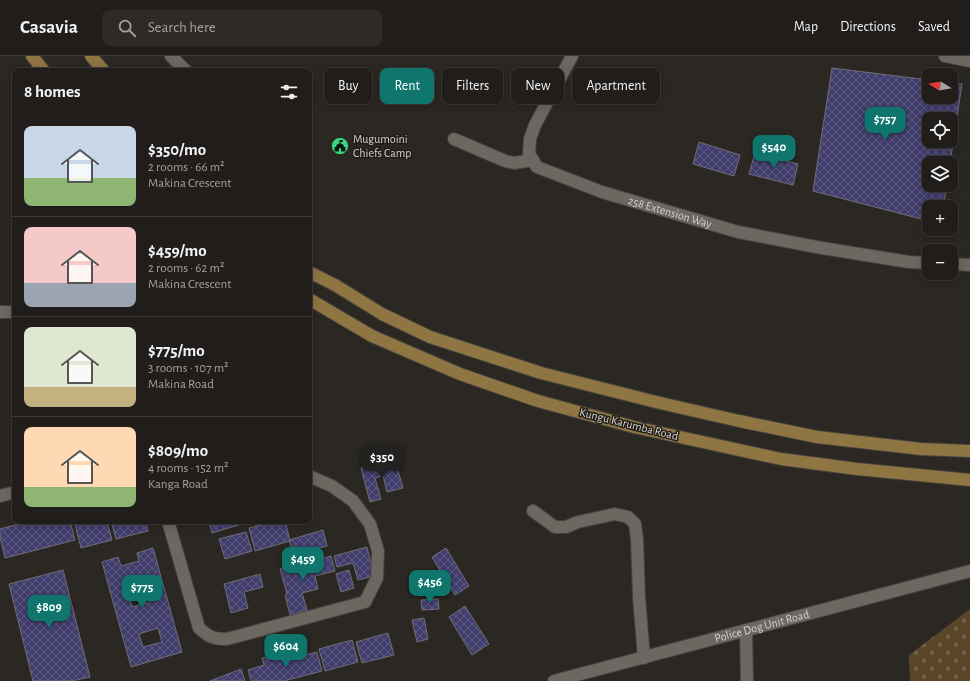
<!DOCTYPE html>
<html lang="en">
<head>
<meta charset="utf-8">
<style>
	body { margin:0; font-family:"Alegreya Sans",sans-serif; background:#2d2a27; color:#f1f3f6; height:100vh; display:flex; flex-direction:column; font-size:15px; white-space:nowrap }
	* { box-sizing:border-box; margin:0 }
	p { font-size:13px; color:#a2a2a2 }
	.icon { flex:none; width:22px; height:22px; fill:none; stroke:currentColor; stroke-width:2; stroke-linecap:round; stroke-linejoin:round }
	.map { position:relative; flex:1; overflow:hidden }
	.drawer { position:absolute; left:12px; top:12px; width:300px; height:456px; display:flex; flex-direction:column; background:#201d1a; border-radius:8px; box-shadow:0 2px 10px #0003,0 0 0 1px #3d3b39 }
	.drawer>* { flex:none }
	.top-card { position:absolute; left:324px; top:12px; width:380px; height:36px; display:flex; gap:8px }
	.needle { width:26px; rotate:281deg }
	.tools { position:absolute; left:922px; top:12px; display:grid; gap:8px }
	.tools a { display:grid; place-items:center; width:36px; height:36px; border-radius:8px; background:#201d1a; box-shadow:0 2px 10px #0003,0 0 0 1px #3d3b39; font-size:20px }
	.price { position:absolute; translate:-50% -34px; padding:0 9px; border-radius:8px; background:#0f766e; color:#fff; font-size:13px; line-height:26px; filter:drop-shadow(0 1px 2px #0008) }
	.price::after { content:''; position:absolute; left:50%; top:24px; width:12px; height:9px; margin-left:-6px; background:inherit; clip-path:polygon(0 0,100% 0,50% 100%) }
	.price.on { background:#222; color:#fff }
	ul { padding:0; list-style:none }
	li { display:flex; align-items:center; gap:12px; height:100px; padding:0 12px }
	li+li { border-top:1px solid #3d3b39 }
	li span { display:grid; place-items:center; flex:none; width:112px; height:80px; border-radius:8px; color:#555 }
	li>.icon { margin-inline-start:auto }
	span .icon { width:48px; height:48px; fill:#fffc; stroke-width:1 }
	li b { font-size:17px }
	h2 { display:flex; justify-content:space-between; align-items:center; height:48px; padding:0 12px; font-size:17px }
	.tag { padding:0 14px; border-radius:8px; background:#201d1a; box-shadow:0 2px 10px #0003,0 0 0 1px #3d3b39; font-size:14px; line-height:36px }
	.tag.on { background:#0f766e; color:#fff }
	header { display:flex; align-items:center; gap:24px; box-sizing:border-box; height:56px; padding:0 20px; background:#201d1a; border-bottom:1px solid #3d3b39 }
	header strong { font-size:19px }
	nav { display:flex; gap:22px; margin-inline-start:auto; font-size:14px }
	.search { width:280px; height:36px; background:#2d2a27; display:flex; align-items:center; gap:10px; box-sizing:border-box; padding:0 14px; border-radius:8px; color:#a2a2a2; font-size:15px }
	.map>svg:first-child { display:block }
	.cemetery { fill:url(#cemetery-stones) }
	.building { fill:url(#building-cross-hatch); stroke:#6f6f77; fill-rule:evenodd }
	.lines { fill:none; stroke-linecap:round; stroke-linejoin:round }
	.minor-casing { stroke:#46423e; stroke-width:14 }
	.major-casing { stroke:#46423e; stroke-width:14 }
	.minor { stroke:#6c6761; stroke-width:12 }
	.major { stroke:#8e7542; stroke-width:12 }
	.labels { text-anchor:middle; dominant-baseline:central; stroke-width:3; stroke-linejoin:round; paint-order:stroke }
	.poi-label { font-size:12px; fill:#d4d2ce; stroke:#221e18; text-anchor:start }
	.street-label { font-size:12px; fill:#d4d2ce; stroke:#221e18 }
</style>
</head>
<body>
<header>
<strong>Casavia</strong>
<div class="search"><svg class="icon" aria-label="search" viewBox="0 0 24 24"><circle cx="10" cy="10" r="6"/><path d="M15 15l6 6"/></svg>Search here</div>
<nav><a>Map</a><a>Directions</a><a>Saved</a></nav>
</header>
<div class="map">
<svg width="970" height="625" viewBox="0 0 970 625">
	<defs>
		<pattern id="cemetery-stones" width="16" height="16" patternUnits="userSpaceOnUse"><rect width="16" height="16" fill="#594528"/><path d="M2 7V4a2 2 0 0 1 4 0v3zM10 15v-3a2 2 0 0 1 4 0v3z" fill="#705f46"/></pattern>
		<pattern id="building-cross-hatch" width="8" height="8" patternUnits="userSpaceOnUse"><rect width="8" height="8" fill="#413d6c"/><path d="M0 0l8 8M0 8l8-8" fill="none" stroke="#5c5880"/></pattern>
	</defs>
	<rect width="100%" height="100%" fill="#2b2722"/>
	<path class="cemetery" d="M970,553V625H910L909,599Z"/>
	<g class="building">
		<path d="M832,12L929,24V41H951V27L962,28L950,107H929V129H947L943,151H929V165L813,135ZM929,63H951V85H929Z"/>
		<path d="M699,86L740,99L734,120L693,108Z"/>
		<path d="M755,97L798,108L793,129L749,118Z"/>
		<path d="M395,404L403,432L387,436L383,420L375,422L381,443L370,446L361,412Z"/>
		<path d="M30,465H70L75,484L5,502L0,481V473Z"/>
		<path d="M74,465H107L112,484L81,492Z"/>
		<path d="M111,465H146L148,475L116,483Z"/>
		<path d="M209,465H244L245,467L212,477Z"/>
		<path d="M276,465H285L290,485L255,495L249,472Z"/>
		<path d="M323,474L327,490L294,499L289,484Z"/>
		<path d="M246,476L252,495L225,503L219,483Z"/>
		<path d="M367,491L374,520L358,524L353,507L337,511L334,500Z"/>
		<path d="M153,492L182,596L131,611L102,506L118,501L121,510L139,505L137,497ZM146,529L151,546L132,551L127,534ZM158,572L162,586L143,591L139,578Z"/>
		<path d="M446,492L469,530L455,539L432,501Z"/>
		<path d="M331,500L335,515L315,520L318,533L302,537L307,554L290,559L285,539L287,538L280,513L310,504L311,506Z"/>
		<path d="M63,514L90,621L72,625H33L9,528Z"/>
		<path d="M349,514L354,532L341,536L336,518Z"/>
		<path d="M260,518L263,531L244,536L248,552L231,557L224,528Z"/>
		<path d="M438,543L439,553L422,554L421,544Z"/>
		<path d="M465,550L489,588L472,599L449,561Z"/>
		<path d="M424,562L428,583L417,586L412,564Z"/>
		<path d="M388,577L394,599L362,607L356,586Z"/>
		<path d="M352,584L358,606L325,615L319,593Z"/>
		<path d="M317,596L322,615L284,625H251L248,614L264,609L262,602L279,598L280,601H282L283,605Z"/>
		<path d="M241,613L245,625H210Z"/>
	</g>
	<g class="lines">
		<defs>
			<g id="minor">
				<path d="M171,0L186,15"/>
				<path id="s1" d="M572,0L535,69L530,83L529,98L537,111L602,136L738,176L822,192L909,206L929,207"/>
				<path d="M945,0L970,5"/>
				<path d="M454,83L505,105L514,107L533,104"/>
				<path d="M951,208L970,209"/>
				<path d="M0,256H15"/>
				<path d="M0,440L15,436"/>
				<path d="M533,455L555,471H566L578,466L615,458L628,461L635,468L637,483L639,541L644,602"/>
				<path d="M168,465L199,572C209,581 213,583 227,583L365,546L377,522L378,495L370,468L353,445L332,430L309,420"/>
				<path d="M746,574L747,625"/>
				<path id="s2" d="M554,625L970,515"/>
			</g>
			<g id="major">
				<path d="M32,0L44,15"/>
				<path d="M91,0L104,15"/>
				<path d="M309,216L335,229L382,258L430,281L541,317L656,346L739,365L817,381L921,393L970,395"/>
				<path d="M309,243L372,280L460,318L538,345L634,371L781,403L857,413L970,424"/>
			</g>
		</defs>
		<use href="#minor" class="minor-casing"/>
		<use href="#major" class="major-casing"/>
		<use href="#minor" class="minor"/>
		<use href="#major" class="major"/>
	</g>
	<defs>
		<symbol id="civic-disc" viewBox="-11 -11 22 22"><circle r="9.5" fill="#37d880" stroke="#221e18"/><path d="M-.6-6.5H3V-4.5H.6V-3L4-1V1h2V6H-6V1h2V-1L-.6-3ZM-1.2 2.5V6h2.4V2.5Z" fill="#111"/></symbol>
	</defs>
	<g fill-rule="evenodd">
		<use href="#civic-disc" x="330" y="80" width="20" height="20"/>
	</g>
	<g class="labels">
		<g class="poi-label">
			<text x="353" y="83">Mugumoini<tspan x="353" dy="14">Chiefs Camp</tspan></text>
		</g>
		<g class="street-label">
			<text stroke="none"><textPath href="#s1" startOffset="264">258 Extension Way</textPath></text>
			<text transform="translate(629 368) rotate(14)">Kungu Karumba Road</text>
			<text stroke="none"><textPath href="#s2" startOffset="215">Police Dog Unit Road</textPath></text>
		</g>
	</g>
</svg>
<div class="tools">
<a><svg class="needle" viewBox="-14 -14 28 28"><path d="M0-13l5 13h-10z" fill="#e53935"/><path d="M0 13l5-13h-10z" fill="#a2a2a2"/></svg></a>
<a><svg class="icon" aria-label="locate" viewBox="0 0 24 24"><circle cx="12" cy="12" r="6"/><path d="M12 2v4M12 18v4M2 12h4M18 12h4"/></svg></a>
<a><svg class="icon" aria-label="layers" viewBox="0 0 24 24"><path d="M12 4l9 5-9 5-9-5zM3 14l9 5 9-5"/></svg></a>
<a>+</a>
<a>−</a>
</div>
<b class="price" style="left:885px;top:85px">$757</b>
<b class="price" style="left:774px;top:113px">$540</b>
<b class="price on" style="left:382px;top:423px">$350</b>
<b class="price" style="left:303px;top:525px">$459</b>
<b class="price" style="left:430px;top:548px">$456</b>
<b class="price" style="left:142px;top:553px">$775</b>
<b class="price" style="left:49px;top:573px">$809</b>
<b class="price" style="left:286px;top:612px">$604</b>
<div class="top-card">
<a class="tag">Buy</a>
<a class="tag on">Rent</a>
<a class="tag">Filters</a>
<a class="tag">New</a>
<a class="tag">Apartment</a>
</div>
<section class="drawer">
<h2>8 homes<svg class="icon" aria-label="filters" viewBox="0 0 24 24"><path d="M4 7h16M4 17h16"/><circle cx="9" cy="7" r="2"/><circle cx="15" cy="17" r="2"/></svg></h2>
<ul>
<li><span style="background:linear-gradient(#c9d6e8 65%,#8fb573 0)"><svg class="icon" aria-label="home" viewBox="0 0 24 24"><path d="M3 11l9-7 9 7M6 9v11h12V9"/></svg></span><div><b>$350/mo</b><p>2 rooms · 66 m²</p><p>Makina Crescent</p></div></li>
<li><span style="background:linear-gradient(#f6c9c9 70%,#9aa5b1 0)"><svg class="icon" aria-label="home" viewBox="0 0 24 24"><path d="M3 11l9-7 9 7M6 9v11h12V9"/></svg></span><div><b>$459/mo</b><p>2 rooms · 62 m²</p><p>Makina Crescent</p></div></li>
<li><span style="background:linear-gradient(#dfe7d0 75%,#c2b280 0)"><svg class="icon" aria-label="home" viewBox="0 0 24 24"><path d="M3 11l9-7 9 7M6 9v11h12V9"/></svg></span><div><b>$775/mo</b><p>3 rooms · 107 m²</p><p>Makina Road</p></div></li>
<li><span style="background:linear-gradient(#ffd9b3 75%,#8fb573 0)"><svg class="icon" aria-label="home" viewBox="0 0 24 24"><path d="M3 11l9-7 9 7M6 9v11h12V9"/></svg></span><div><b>$809/mo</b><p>4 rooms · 152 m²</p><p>Kanga Road</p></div></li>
</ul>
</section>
</div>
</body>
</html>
